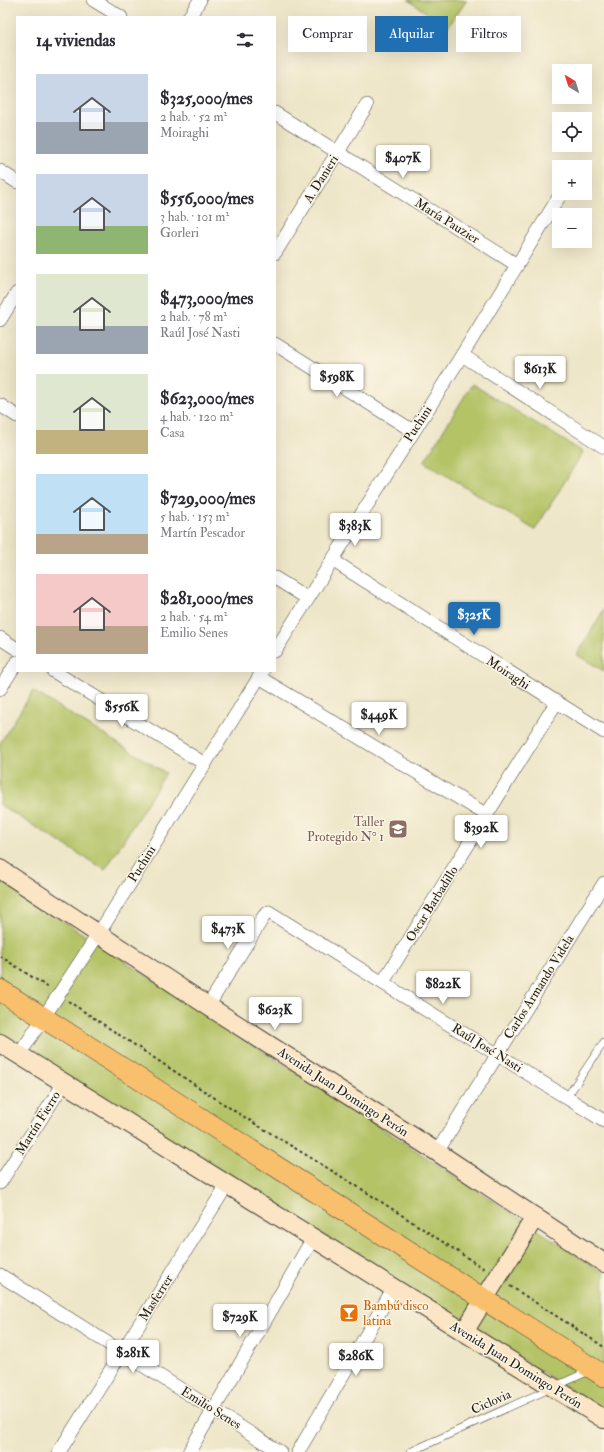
<!DOCTYPE html>
<html lang="es">
<head>
<meta charset="utf-8">
<style>
	body { margin:0; font-family:"IM FELL Double Pica",serif; background:#f2f2f3; color:#2b2b33; height:100vh; display:flex; flex-direction:column; font-size:15px; white-space:nowrap }
	* { box-sizing:border-box; margin:0 }
	p { font-size:13px; color:#7c7c81 }
	.icon { flex:none; width:22px; height:22px; fill:none; stroke:currentColor; stroke-width:2; stroke-linecap:round; stroke-linejoin:round }
	.map { position:relative; flex:1; overflow:hidden }
	.drawer { position:absolute; left:16px; top:16px; width:260px; height:656px; display:flex; flex-direction:column; background:#fff; border-radius:0px; box-shadow:0 4px 16px #0002 }
	.drawer>* { flex:none }
	.hud { position:absolute; left:288px; top:16px; width:256px; height:36px; display:flex; gap:8px }
	.needle { width:26px; rotate:322deg }
	.fabs { position:absolute; left:552px; top:64px; display:grid; gap:8px }
	.fabs a { display:grid; place-items:center; width:40px; height:40px; border-radius:0px; background:#fff; box-shadow:0 4px 16px #0002; font-size:20px }
	.price { position:absolute; translate:-50% -34px; padding:0 9px; border-radius:4px; background:#fff; color:#222; font-size:13px; line-height:26px; filter:drop-shadow(0 1px 2px #0008) }
	.price::after { content:''; position:absolute; left:50%; top:24px; width:12px; height:9px; margin-left:-6px; background:inherit; clip-path:polygon(0 0,100% 0,50% 100%) }
	.price.current { background:#1f6fb2; color:#fff }
	ul { padding:0; list-style:none }
	li { display:flex; align-items:center; gap:12px; height:100px; padding:0 20px }
	li span { display:grid; place-items:center; flex:none; width:112px; height:80px; border-radius:0px; color:#555 }
	li>.icon { margin-inline-start:auto }
	span .icon { width:48px; height:48px; fill:#fffc; stroke-width:1 }
	li b { font-size:17px }
	h2 { display:flex; justify-content:space-between; align-items:center; height:48px; padding:0 20px; font-size:17px }
	.tag { padding:0 14px; border-radius:0px; background:#fff; box-shadow:0 4px 16px #0002; font-size:14px; line-height:36px }
	.tag.current { background:#1f6fb2; color:#fff }
	.map>svg:first-child { display:block }
	.green { fill:#b4c366; stroke:#687041 }
	.lines { fill:none; stroke-linecap:round; stroke-linejoin:round }
	.service-casing { stroke:#3c3a36; stroke-width:8 }
	.minor-casing { stroke:#3c3a36; stroke-width:14 }
	.secondary-casing { stroke:#3c3a36; stroke-width:20 }
	.primary-casing { stroke:#3c3a36; stroke-width:22 }
	.path { stroke:#3c3a36; stroke-width:2; stroke-dasharray:3 3; stroke-linecap:butt }
	.service { stroke:#fff; stroke-width:7 }
	.minor { stroke:#fff; stroke-width:13 }
	.secondary { stroke:#fce5c4; stroke-width:18 }
	.primary { stroke:#f8bf6c; stroke-width:21 }
	.labels { text-anchor:middle; dominant-baseline:central; stroke-width:3; stroke-linejoin:round; paint-order:stroke }
	.street-label { font-size:13px; fill:#1c1c1c; stroke:#fcf5e5 }
	.education-label { font-size:13px; fill:#785e54; stroke:#fcf5e5; text-anchor:end }
	.food-label { font-size:13px; fill:#c56008; stroke:#fcf5e5; text-anchor:start }
</style>
</head>
<body>
<div class="map">
<svg width="604" height="1452" viewBox="0 0 604 1452">
	<rect width="100%" height="100%" fill="#fcf5e5"/>
	<filter id="ink" filterUnits="userSpaceOnUse"><feTurbulence type="fractalNoise" baseFrequency=".025" numOctaves="2"/><feDisplacementMap in="SourceGraphic" scale="8" xChannelSelector="R" yChannelSelector="G"/><feConvolveMatrix kernelMatrix="1 2 1 2 8 2 1 2 1" color-interpolation-filters="sRGB"/></filter>
	<filter id="wash" filterUnits="userSpaceOnUse"><feTurbulence type="fractalNoise" baseFrequency=".012" numOctaves="4" result="noise"/><feDisplacementMap in="SourceGraphic" scale="16" xChannelSelector="R" yChannelSelector="G"/><feGaussianBlur stdDeviation="0.9" result="paint"/><feColorMatrix in="noise" values="0 0 0 0 0 0 0 0 0 0 0 0 0 0 0 0 0 1.4 0 .05"/><feComposite in="paint" operator="in"/></filter>
	<g filter="url(#wash)">
		<rect width="100%" height="100%" fill="#eee6c8"/>
		<g class="green">
			<path d="M408,0H467L448,27Z"/>
			<path d="M472,384L583,452L535,530L424,462Z"/>
			<path d="M604,609V671L577,655Z"/>
			<path d="M33,691L166,773L105,870L0,805V743Z"/>
			<path d="M0,880L604,1273V1411L0,1033Z"/>
		</g>
	</g>
	<g filter="url(#ink)">
		<g class="lines">
			<defs>
				<g id="service">
					<path d="M567,1097L604,1042"/>
					<path d="M410,1452L589,1371"/>
				</g>
				<g id="minor">
					<path d="M93,0L121,17"/>
					<path d="M189,17L200,0"/>
					<path d="M275,113L517,265"/>
					<path d="M0,171L17,182"/>
					<path d="M275,253L367,105"/>
					<path d="M0,320L17,293"/>
					<path d="M275,344L413,431"/>
					<path d="M462,355L604,447"/>
					<path d="M0,405L17,416"/>
					<path d="M332,560L604,732"/>
					<path d="M275,578L307,598"/>
					<path d="M0,638L17,649"/>
					<path d="M275,651L462,355L559,197"/>
					<path d="M53,671L205,764"/>
					<path d="M259,677L487,815"/>
					<path d="M0,689L17,662"/>
					<path d="M383,982L556,703"/>
					<path d="M208,1006L264,916L269,912L604,1121"/>
					<path d="M19,1055L99,933L263,671"/>
					<path d="M437,1152L604,883"/>
					<path d="M0,1183L64,1083"/>
					<path d="M0,1275L280,1452"/>
					<path d="M59,1452L227,1185"/>
					<path d="M189,1452L313,1238"/>
					<path d="M298,1452L393,1289"/>
				</g>
				<g id="secondary">
					<path d="M0,869L208,1006L437,1152L604,1263"/>
					<path d="M0,1043L604,1419"/>
					<path d="M464,1332L535,1217"/>
				</g>
				<path id="primary" d="M0,990L604,1376"/>
			</defs>
			<use href="#service" class="service-casing"/>
			<use href="#minor" class="minor-casing"/>
			<use href="#secondary" class="secondary-casing"/>
			<use href="#primary" class="primary-casing"/>
			<g class="path">
				<path d="M0,956L49,988"/>
				<path d="M68,1001L236,1112L360,1188L486,1270"/>
				<path d="M510,1286L604,1347"/>
			</g>
			<use href="#service" class="service"/>
			<use href="#minor" class="minor"/>
			<use href="#secondary" class="secondary"/>
			<use href="#primary" class="primary"/>
		</g>
	</g>
	<defs>
		<symbol id="school-square" viewBox="-11 -11 22 22"><rect x="-9" y="-9" width="18" height="18" rx="4" fill="#8d6e63" stroke="#fcf5e5"/><path d="M0-5L7-2L0 1L-7-2ZM-4 1L0 2.5L4 1V4Q0 6-4 4Z" fill="#fff"/></symbol>
		<symbol id="bar-square" viewBox="-11 -11 22 22"><rect x="-9" y="-9" width="18" height="18" rx="4" fill="#e8710a" stroke="#fcf5e5"/><path d="M-6-5H6L.8 .8V4.5H3.5V6h-7V4.5H-.8V.8Z" fill="#fff"/></symbol>
	</defs>
	<g fill-rule="evenodd">
		<use href="#school-square" x="387" y="818" width="22" height="22"/>
		<use href="#bar-square" x="338" y="1302" width="22" height="22"/>
	</g>
	<g class="labels">
		<g class="street-label">
			<text transform="translate(321 179) rotate(-58)">A. Danieri</text>
			<text transform="translate(447 221) rotate(32)">María Pauzier</text>
			<text transform="translate(418 424) rotate(-57)">Puchini</text>
			<text transform="translate(508 673) rotate(33)">Moiraghi</text>
			<text transform="translate(142 864) rotate(-58)">Puchini</text>
			<text transform="translate(432 904) rotate(-58)">Oscar Barbadillo</text>
			<text transform="translate(539 987) rotate(-58)">Carlos Armando Videla</text>
			<text transform="translate(487 1048) rotate(32)">Raúl José Nasti</text>
			<text transform="translate(343 1092) rotate(33)">Avenida Juan Domingo Perón</text>
			<text transform="translate(38 1123) rotate(-58)">Martín Fierro</text>
			<text transform="translate(156 1298) rotate(-58)">Masferrer</text>
			<text transform="translate(516 1365) rotate(32)">Avenida Juan Domingo Perón</text>
			<text transform="translate(491 1402) rotate(-24)">Ciclovia</text>
			<text transform="translate(211 1408) rotate(32)">Emilio Senes</text>
		</g>
		<g class="education-label">
			<text x="384" y="822">Taller<tspan x="384" dy="15">Protegido N° 1</tspan></text>
		</g>
		<g class="food-label">
			<text x="363" y="1306">Bambú disco<tspan x="363" dy="15">latina</tspan></text>
		</g>
	</g>
</svg>
<div class="fabs">
<a><svg class="needle" viewBox="-14 -14 28 28"><path d="M0-13l5 13h-10z" fill="#e53935"/><path d="M0 13l5-13h-10z" fill="#7c7c81"/></svg></a>
<a><svg class="icon" aria-label="locate" viewBox="0 0 24 24"><circle cx="12" cy="12" r="6"/><path d="M12 2v4M12 18v4M2 12h4M18 12h4"/></svg></a>
<a>+</a>
<a>−</a>
</div>
<b class="price" style="left:403px;top:179px">$407K</b>
<b class="price" style="left:540px;top:390px">$613K</b>
<b class="price" style="left:337px;top:398px">$598K</b>
<b class="price" style="left:355px;top:547px">$383K</b>
<b class="price current" style="left:474px;top:636px">$325K</b>
<b class="price" style="left:122px;top:728px">$556K</b>
<b class="price" style="left:379px;top:736px">$449K</b>
<b class="price" style="left:481px;top:849px">$392K</b>
<b class="price" style="left:228px;top:950px">$473K</b>
<b class="price" style="left:443px;top:1005px">$822K</b>
<b class="price" style="left:275px;top:1031px">$623K</b>
<b class="price" style="left:240px;top:1338px">$729K</b>
<b class="price" style="left:133px;top:1374px">$281K</b>
<b class="price" style="left:356px;top:1377px">$286K</b>
<div class="hud">
<a class="tag">Comprar</a>
<a class="tag current">Alquilar</a>
<a class="tag">Filtros</a>
</div>
<section class="drawer">
<h2>14 viviendas<svg class="icon" aria-label="filters" viewBox="0 0 24 24"><path d="M4 7h16M4 17h16"/><circle cx="9" cy="7" r="2"/><circle cx="15" cy="17" r="2"/></svg></h2>
<ul>
<li><span style="background:linear-gradient(#c9d6e8 60%,#9aa5b1 0)"><svg class="icon" aria-label="home" viewBox="0 0 24 24"><path d="M3 11l9-7 9 7M6 9v11h12V9"/></svg></span><div><b>$325,000/mes</b><p>2 hab. · 52 m²</p><p>Moiraghi</p></div></li>
<li><span style="background:linear-gradient(#c9d6e8 65%,#8fb573 0)"><svg class="icon" aria-label="home" viewBox="0 0 24 24"><path d="M3 11l9-7 9 7M6 9v11h12V9"/></svg></span><div><b>$556,000/mes</b><p>3 hab. · 101 m²</p><p>Gorleri</p></div></li>
<li><span style="background:linear-gradient(#dfe7d0 65%,#9aa5b1 0)"><svg class="icon" aria-label="home" viewBox="0 0 24 24"><path d="M3 11l9-7 9 7M6 9v11h12V9"/></svg></span><div><b>$473,000/mes</b><p>2 hab. · 78 m²</p><p>Raúl José Nasti</p></div></li>
<li><span style="background:linear-gradient(#dfe7d0 70%,#c2b280 0)"><svg class="icon" aria-label="home" viewBox="0 0 24 24"><path d="M3 11l9-7 9 7M6 9v11h12V9"/></svg></span><div><b>$623,000/mes</b><p>4 hab. · 120 m²</p><p>Casa</p></div></li>
<li><span style="background:linear-gradient(#bfe0f5 75%,#b9a48a 0)"><svg class="icon" aria-label="home" viewBox="0 0 24 24"><path d="M3 11l9-7 9 7M6 9v11h12V9"/></svg></span><div><b>$729,000/mes</b><p>5 hab. · 153 m²</p><p>Martín Pescador</p></div></li>
<li><span style="background:linear-gradient(#f6c9c9 65%,#b9a48a 0)"><svg class="icon" aria-label="home" viewBox="0 0 24 24"><path d="M3 11l9-7 9 7M6 9v11h12V9"/></svg></span><div><b>$281,000/mes</b><p>2 hab. · 54 m²</p><p>Emilio Senes</p></div></li>
</ul>
</section>
</div>
</body>
</html>
